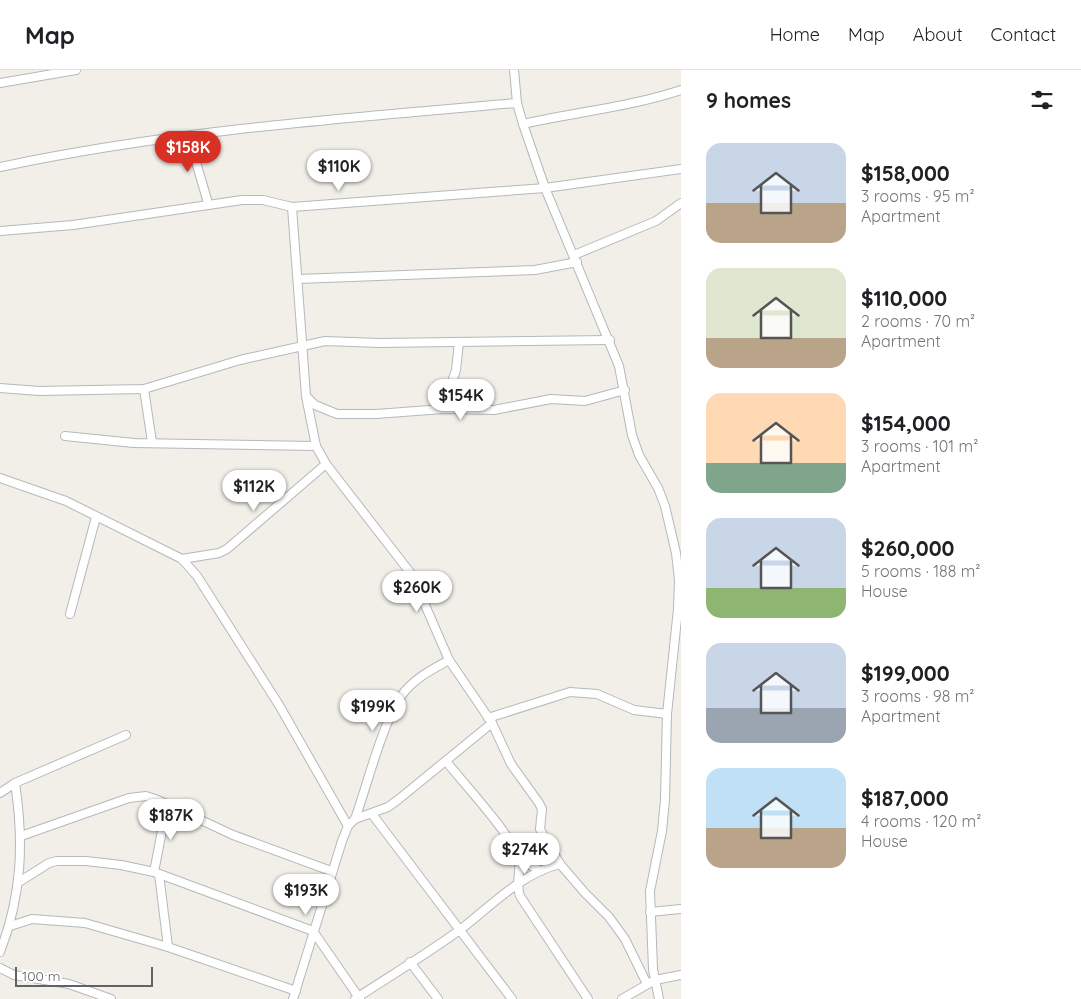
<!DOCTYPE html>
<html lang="en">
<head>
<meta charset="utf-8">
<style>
	body { margin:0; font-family:Quicksand,sans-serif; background:#f2f2f2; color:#202124; height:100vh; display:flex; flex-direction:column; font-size:19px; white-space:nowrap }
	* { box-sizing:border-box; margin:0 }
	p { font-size:16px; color:#757577 }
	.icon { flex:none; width:28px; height:28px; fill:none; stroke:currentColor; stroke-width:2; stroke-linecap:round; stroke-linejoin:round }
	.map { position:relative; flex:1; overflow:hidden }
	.drawer { display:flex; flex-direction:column; background:#fff; width:400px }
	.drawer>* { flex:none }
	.scale { position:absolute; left:15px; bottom:12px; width:138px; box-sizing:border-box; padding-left:5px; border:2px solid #5f6368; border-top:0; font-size:14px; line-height:18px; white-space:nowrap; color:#5f6368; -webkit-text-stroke:4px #fff; paint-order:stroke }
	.price { position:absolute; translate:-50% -42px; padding:0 11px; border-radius:18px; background:#fff; color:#222; font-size:16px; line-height:32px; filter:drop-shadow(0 1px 2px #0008) }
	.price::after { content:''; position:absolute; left:50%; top:30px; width:15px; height:11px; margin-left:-8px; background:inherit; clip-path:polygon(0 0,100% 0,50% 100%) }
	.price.selected { background:#d93025; color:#fff }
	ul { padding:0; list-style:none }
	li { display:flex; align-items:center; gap:15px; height:125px; padding:0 25px }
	li span { display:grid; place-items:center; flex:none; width:140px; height:100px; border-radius:15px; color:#555 }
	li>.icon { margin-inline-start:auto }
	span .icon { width:60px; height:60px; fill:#fffc; stroke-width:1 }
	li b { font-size:21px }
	h2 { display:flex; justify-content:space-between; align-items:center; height:60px; padding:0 25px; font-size:21px }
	header { display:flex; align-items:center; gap:30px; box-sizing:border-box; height:70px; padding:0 25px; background:#fff; border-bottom:1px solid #e0e0e0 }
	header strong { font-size:24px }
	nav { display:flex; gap:28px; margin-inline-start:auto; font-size:18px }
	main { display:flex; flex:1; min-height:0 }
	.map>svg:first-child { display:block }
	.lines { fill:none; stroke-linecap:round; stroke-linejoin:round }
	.minor-casing { stroke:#b5b8bc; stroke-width:10 }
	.minor { stroke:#fff; stroke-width:8 }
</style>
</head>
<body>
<header>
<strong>Map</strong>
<nav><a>Home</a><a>Map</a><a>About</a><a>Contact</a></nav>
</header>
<main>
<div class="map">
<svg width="681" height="929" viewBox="0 0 681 929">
	<rect width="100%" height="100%" fill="#f1efe8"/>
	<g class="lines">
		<defs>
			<g id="minor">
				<path d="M514,0L517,33L523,54L545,118L619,296L632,365L639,385L658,418L665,436L676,483L679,510L678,539L667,644L665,730L662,761L650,821L653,899L659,929"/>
				<path d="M0,13L76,0"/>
				<path d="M523,54C576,42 630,37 681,20"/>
				<path d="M176,68L196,92L208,133"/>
				<path d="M0,97C170,61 344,48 517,33"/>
				<path d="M292,137L306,326L316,376L326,394L412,505L449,590L492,653L511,694L539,733L542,739L540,759L543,765L560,794L585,823L609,847L625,869L647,914"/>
				<path d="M0,161L73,155L242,130H263L292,137L545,118L681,99"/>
				<path d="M574,185L656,151L681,133"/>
				<path d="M298,209L535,200L577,192"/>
				<path d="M0,318L39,321L144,319L240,290L325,271L380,273L610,270"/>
				<path d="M144,319L152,372"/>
				<path d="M306,326L315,335L337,344H376L443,339L494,340L551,329L585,331L625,320"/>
				<path d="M443,339L456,300L459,272"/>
				<path d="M65,366L134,373L316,376"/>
				<path d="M0,408L66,431L182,489L197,506L279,635L348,756"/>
				<path d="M182,489L219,483L227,479L326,394"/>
				<path d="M70,544L96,447"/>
				<path d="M488,648L570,622L597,624L634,640L667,644"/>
				<path d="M446,691C463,713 511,764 518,787C522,799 515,812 520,826L588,929"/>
				<path d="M0,723L15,713L126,665"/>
				<path d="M372,744L512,929"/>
				<path d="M355,749L388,737L399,729L492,653"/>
				<path d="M21,766L129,728L146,726L158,730L233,765L331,801"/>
				<path d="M519,789L541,801"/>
				<path d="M154,802L167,735"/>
				<path d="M159,804L168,877"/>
				<path d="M19,812L49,793L57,791H86L121,795L154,802L313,861L360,929"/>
				<path d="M650,842L681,839"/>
				<path d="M10,856L32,849L85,853L168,877L296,921"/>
				<path d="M0,882C22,825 24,772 15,713"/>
				<path d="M410,892L438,929"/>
				<path d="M0,898L14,905L69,914L111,929"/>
				<path d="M293,929L342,771L348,756L355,749C367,716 384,646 405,621C417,607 433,599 449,590"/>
				<path d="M355,929C390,906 427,884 461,859C491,836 522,803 560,794"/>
				<path d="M622,929L655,910L681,905"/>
			</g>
		</defs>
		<use href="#minor" class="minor-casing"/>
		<use href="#minor" class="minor"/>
	</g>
</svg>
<div class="scale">100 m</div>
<b class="price selected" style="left:188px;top:103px">$158K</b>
<b class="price" style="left:339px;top:122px">$110K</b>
<b class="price" style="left:461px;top:351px">$154K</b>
<b class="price" style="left:254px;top:442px">$112K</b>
<b class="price" style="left:417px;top:543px">$260K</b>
<b class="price" style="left:373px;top:662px">$199K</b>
<b class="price" style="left:171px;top:771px">$187K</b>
<b class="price" style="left:525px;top:805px">$274K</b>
<b class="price" style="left:306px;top:846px">$193K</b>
</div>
<section class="drawer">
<h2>9 homes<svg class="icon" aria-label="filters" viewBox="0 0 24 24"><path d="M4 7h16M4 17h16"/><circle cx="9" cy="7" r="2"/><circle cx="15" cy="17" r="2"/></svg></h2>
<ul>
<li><span style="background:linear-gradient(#c9d6e8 60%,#b9a48a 0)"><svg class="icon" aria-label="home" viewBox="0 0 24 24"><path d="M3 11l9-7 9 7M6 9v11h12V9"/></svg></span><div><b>$158,000</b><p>3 rooms · 95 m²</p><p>Apartment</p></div></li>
<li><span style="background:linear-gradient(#dfe7d0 70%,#b9a48a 0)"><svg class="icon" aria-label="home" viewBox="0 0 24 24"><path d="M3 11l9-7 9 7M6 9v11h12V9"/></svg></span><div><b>$110,000</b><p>2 rooms · 70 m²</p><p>Apartment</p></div></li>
<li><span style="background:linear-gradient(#ffd9b3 70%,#7fa58c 0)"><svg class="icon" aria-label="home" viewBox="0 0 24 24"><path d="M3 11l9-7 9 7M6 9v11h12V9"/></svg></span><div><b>$154,000</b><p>3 rooms · 101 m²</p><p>Apartment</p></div></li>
<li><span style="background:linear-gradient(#c9d6e8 70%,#8fb573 0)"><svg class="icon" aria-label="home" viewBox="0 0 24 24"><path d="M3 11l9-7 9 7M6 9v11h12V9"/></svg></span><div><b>$260,000</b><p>5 rooms · 188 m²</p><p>House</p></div></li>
<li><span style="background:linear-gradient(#c9d6e8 65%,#9aa5b1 0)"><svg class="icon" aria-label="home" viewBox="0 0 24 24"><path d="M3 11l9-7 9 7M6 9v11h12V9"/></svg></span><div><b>$199,000</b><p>3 rooms · 98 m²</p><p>Apartment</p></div></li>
<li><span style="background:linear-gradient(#bfe0f5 60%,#b9a48a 0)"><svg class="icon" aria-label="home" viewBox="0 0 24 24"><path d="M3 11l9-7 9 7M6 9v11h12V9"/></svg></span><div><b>$187,000</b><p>4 rooms · 120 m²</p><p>House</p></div></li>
</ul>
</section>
</main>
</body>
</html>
